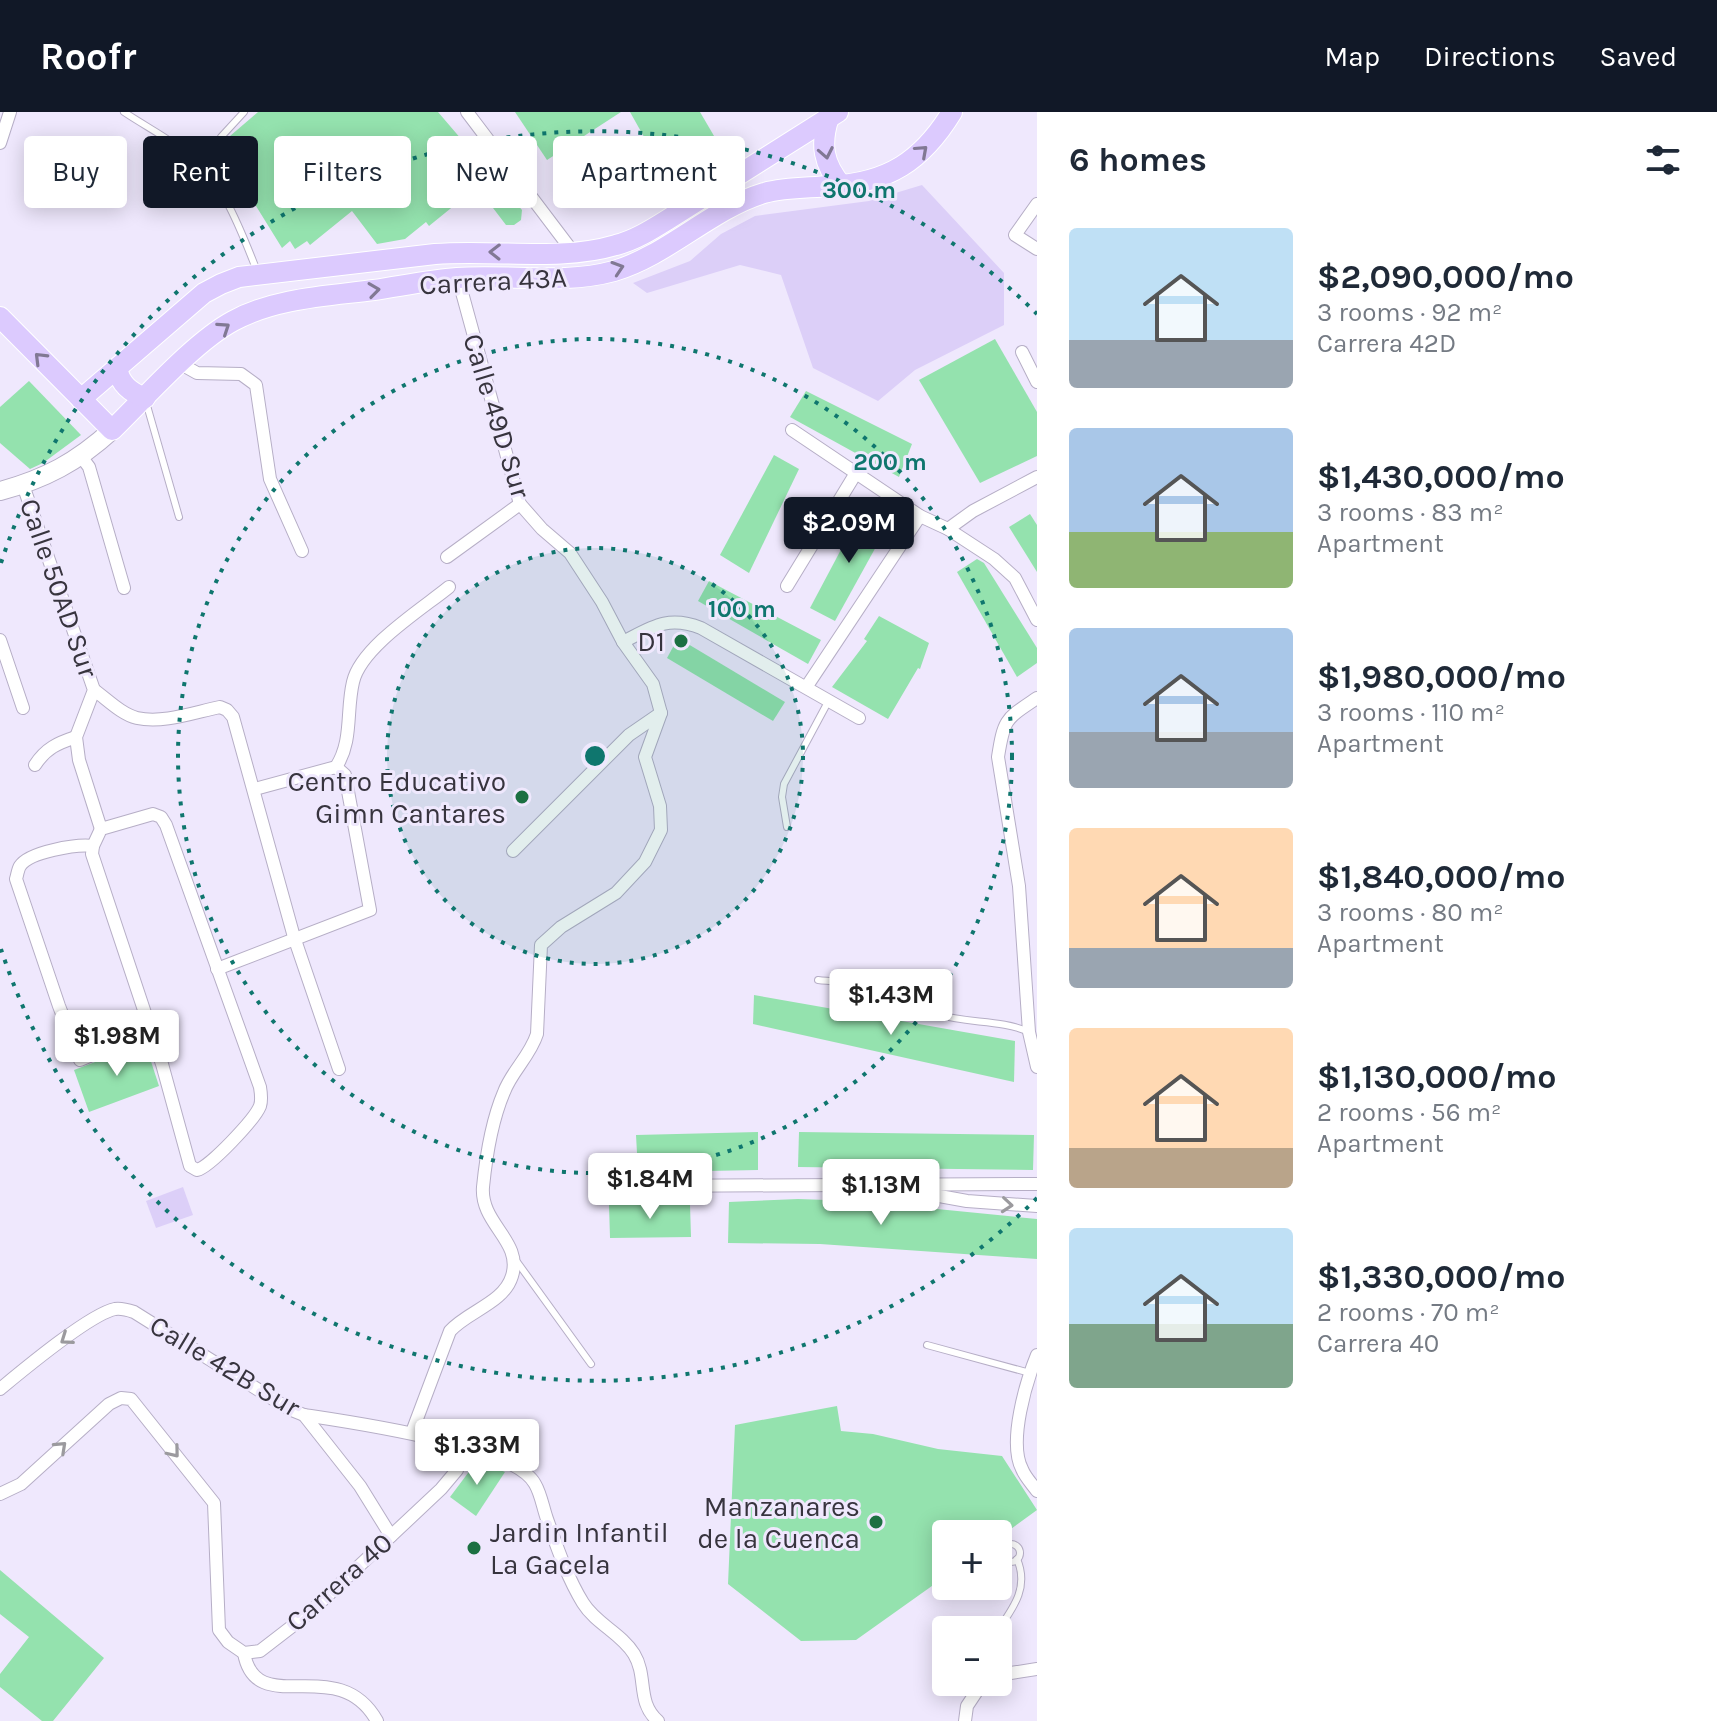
<!DOCTYPE html>
<html lang="en">
<head>
<meta charset="utf-8">
<style>
	body { margin:0; font-family:Karla,sans-serif; background:#f2f2f3; color:#1f2937; height:100vh; display:flex; flex-direction:column; font-size:30px; white-space:nowrap }
	* { box-sizing:border-box; margin:0 }
	p { font-size:26px; color:#747a83 }
	.icon { flex:none; width:44px; height:44px; fill:none; stroke:currentColor; stroke-width:2; stroke-linecap:round; stroke-linejoin:round }
	.map { position:relative; flex:1; overflow:hidden }
	.side { display:flex; flex-direction:column; background:#fff; width:680px }
	.side>* { flex:none }
	.top-card { position:absolute; left:24px; top:24px; width:760px; height:72px; display:flex; gap:16px }
	.tools { position:absolute; left:932px; top:1408px; display:grid; gap:16px }
	.tools a { display:grid; place-items:center; width:80px; height:80px; border-radius:8px; background:#fff; box-shadow:0 4px 20px #0003; font-size:40px }
	.price { position:absolute; translate:-50% -68px; padding:0 18px; border-radius:8px; background:#fff; color:#222; font-size:26px; line-height:52px; filter:drop-shadow(0 2px 4px #0008) }
	.price::after { content:''; position:absolute; left:50%; top:48px; width:24px; height:18px; margin-left:-12px; background:inherit; clip-path:polygon(0 0,100% 0,50% 100%) }
	.price.on { background:#111827; color:#fff }
	ul { padding:0; list-style:none }
	li { display:flex; align-items:center; gap:24px; height:200px; padding:0 32px }
	li span { display:grid; place-items:center; flex:none; width:224px; height:160px; border-radius:8px; color:#555 }
	li>.icon { margin-inline-start:auto }
	span .icon { width:96px; height:96px; fill:#fffc; stroke-width:1 }
	li b { font-size:34px }
	h2 { display:flex; justify-content:space-between; align-items:center; height:96px; padding:0 32px; font-size:34px }
	.pill { padding:0 28px; border-radius:8px; background:#fff; box-shadow:0 4px 20px #0003; font-size:28px; line-height:72px }
	.pill.on { background:#111827; color:#fff }
	header { display:flex; align-items:center; gap:48px; box-sizing:border-box; height:112px; padding:0 40px; background:#111827; color:#fff }
	header strong { font-size:38px }
	nav { display:flex; gap:44px; margin-inline-start:auto; font-size:28px }
	main { display:flex; flex:1; min-height:0 }
	.map>svg:first-child { display:block }
	.green { fill:#dccff8 }
	.building { fill:#94e2ae; fill-rule:evenodd }
	.lines { fill:none; stroke-linecap:round; stroke-linejoin:round }
	.service-casing { stroke:#b6aec6; stroke-width:8 }
	.minor-casing { stroke:#b6aec6; stroke-width:14 }
	.secondary-casing { stroke:#b6aec6; stroke-width:20 }
	.primary-casing { stroke:#fff; stroke-width:22 }
	.service { stroke:#fff; stroke-width:6 }
	.minor { stroke:#fff; stroke-width:12 }
	.secondary { stroke:#fff; stroke-width:18 }
	.primary { stroke:#dccafe; stroke-width:20 }
	.oneway { stroke:#817894 }
	.oneway2 { stroke:#9b9a9e }
	.ring { fill:none; stroke:#0f766e; stroke-width:4; stroke-dasharray:4 8 }
	.poi-dot { fill:#1c7042; stroke:#efe8fd; stroke-width:3 }
	.labels { text-anchor:middle; dominant-baseline:central; stroke-width:6; stroke-linejoin:round; paint-order:stroke }
	.street-label { font-size:28px; fill:#37343e; stroke:#efe8fd }
	.poi-label { font-size:28px; fill:#37343e; stroke:#efe8fd; text-anchor:end }
	.centre { fill:#0f766e; stroke:#efe8fd; stroke-width:4 }
	.ring-label { font-size:24px; text-anchor:middle; font-weight:bold; fill:#0f766e; stroke:#efe8fd; stroke-width:6; stroke-linejoin:round; paint-order:stroke }
</style>
</head>
<body>
<header>
<strong>Roofr</strong>
<nav><a>Map</a><a>Directions</a><a>Saved</a></nav>
</header>
<main>
<div class="map">
<svg width="1037" height="1609" viewBox="0 0 1037 1609">
	<rect width="100%" height="100%" fill="#efe8fd"/>
	<g class="green">
		<path d="M922,73L1004,161V213L915,258L878,289L813,256L781,163L740,153L647,181L633,171L690,149L721,122L755,104L869,89Z"/>
		<path d="M183,1075L193,1103L156,1116L146,1089Z"/>
	</g>
	<g class="building">
		<path d="M258,0H438L522,98L521,108L514,113H506L477,75L429,114L426,110L405,127L377,132L352,99L310,133L307,129L295,137L290,129L282,136L251,86L253,83L216,36ZM318,55L333,75L316,88L301,69Z"/>
		<path d="M515,0H621L547,48Z"/>
		<path d="M630,0H700L724,41L670,71Z"/>
		<path d="M995,227L1037,300V344L980,371L919,268Z"/>
		<path d="M29,269L81,323L43,351L30,357L0,331V295Z"/>
		<path d="M806,279L912,332L899,365L790,305Z"/>
		<path d="M774,343L799,357L749,461L720,443Z"/>
		<path d="M862,398L888,413L835,509L810,496Z"/>
		<path d="M1030,402L1037,413V460L1009,415Z"/>
		<path d="M977,447L984,451L1037,536V551L1017,565L957,460Z"/>
		<path d="M709,469L821,528L808,552L698,489Z"/>
		<path d="M879,504L929,531L920,557L918,556L888,607L832,575L867,529L864,527Z"/>
		<path d="M678,526L785,590L773,609L667,546Z"/>
		<path d="M754,883L1015,929L1014,970L753,912Z"/>
		<path d="M135,907L138,914L86,936L84,929Z"/>
		<path d="M145,931L159,974L89,1000L74,958Z"/>
		<path d="M758,1020V1058L607,1061L606,1041H637L636,1023Z"/>
		<path d="M799,1020L1034,1023L1033,1058L798,1055Z"/>
		<path d="M798,1087L856,1089L1037,1107V1147L820,1132L728,1131L729,1090Z"/>
		<path d="M690,1092L691,1125L610,1126L609,1093Z"/>
		<path d="M837,1294L841,1319L873,1322L938,1337L1002,1344L1037,1398L1004,1422H946V1464L856,1528L801,1529L728,1472L735,1313Z"/>
		<path d="M477,1349L505,1360L476,1404L450,1385Z"/>
		<path d="M0,1458L104,1546L53,1609H42L0,1575V1562L29,1525L0,1502Z"/>
	</g>
	<g class="lines">
		<defs>
			<g id="service">
				<path d="M124,0C145,14 168,26 187,41C223,68 241,119 257,159"/>
				<path d="M221,25L244,0"/>
				<path d="M146,290L179,405"/>
				<path d="M787,715L782,685L784,672L829,588"/>
				<path d="M818,868C843,871 875,870 898,881C911,886 923,897 937,902C967,912 1000,907 1029,920"/>
				<path d="M515,1147L591,1252"/>
				<path d="M927,1233L1030,1261"/>
				<circle cx="1011" cy="1441" r="9"/>
				<path d="M998,1518C1014,1495 1029,1475 1017,1447"/>
			</g>
			<g id="minor">
				<path d="M467,0L573,140"/>
				<path d="M0,31L10,0"/>
				<path d="M1037,92L1015,123L1037,137"/>
				<path d="M1022,240L1037,270"/>
				<path d="M181,252L197,261L241,262L256,273L270,367L302,439"/>
				<path d="M792,318L920,404L948,417L994,447L1015,466L1037,508"/>
				<path d="M80,343L89,355L124,476"/>
				<path d="M23,373L94,578L76,625L79,648L101,717"/>
				<path d="M948,417L973,399L1037,365"/>
				<path d="M447,445L520,392"/>
				<path d="M787,474L856,361"/>
				<path d="M0,528L23,596"/>
				<path d="M623,530C652,515 668,503 701,516L859,606"/>
				<path d="M807,574L920,404"/>
				<path d="M94,578C107,587 121,602 137,606C163,612 195,600 220,595L227,598L233,605L294,825L339,957"/>
				<path d="M1037,586C1006,607 1004,606 998,645L1019,774L1029,920L1037,955"/>
				<path d="M35,653C46,636 58,631 76,625"/>
				<path d="M255,677L336,655C353,629 346,599 353,570C361,535 422,497 449,475"/>
				<path d="M153,702L161,705L166,713L260,975C261,981 262,988 260,994C255,1007 210,1055 197,1058L190,1054L162,952L92,742L93,734L101,717Z"/>
				<path d="M93,734C76,732 29,740 20,754C18,757 17,764 16,767L59,894L80,948L150,919"/>
				<path d="M513,739L629,623L661,601"/>
				<path d="M217,857L370,798L345,663L336,655"/>
				<path d="M638,1074L1037,1072"/>
				<path d="M906,1078L967,1089L1037,1094"/>
				<path d="M1037,1243C1026,1270 1008,1330 1022,1357C1025,1365 1032,1372 1037,1379"/>
				<path d="M0,1277C23,1258 90,1202 115,1197C122,1196 128,1198 134,1200L289,1297L304,1303C350,1310 514,1333 535,1372C541,1382 543,1396 547,1407C557,1435 567,1465 583,1491C596,1512 621,1521 634,1542C648,1565 636,1590 658,1609"/>
				<path d="M304,1303L360,1374L391,1424"/>
				<path d="M412,1320L450,1219C468,1199 504,1191 512,1164C523,1129 480,1112 483,1075C486,1045 492,1008 504,980C512,959 530,944 537,922L541,833L561,815L616,781L645,750L661,718L660,694L645,645L661,601L653,572L623,530L602,490L570,441L542,417L520,392L458,166"/>
				<path d="M0,1382L21,1372L109,1292L121,1286L131,1287L214,1391L219,1518L228,1530L244,1541L260,1539L308,1502L441,1377L457,1358L463,1335"/>
				<path d="M244,1541C256,1609 338,1539 377,1609"/>
				<path d="M998,1563L1037,1557"/>
				<path d="M965,1609L967,1594L983,1570"/>
			</g>
			<path id="secondary" d="M0,379C45,367 77,350 112,318"/>
			<g id="primary">
				<path d="M829,5C820,32 823,52 842,74"/>
				<path d="M0,205L112,318C145,286 194,230 233,209C275,186 327,184 374,178C401,174 430,168 457,166C509,162 563,173 614,159C668,143 711,97 764,81C785,75 808,76 830,74C888,71 922,49 952,0"/>
				<path d="M117,256C120,272 130,280 145,286"/>
				<path d="M81,287L204,181L221,172L239,165L435,142C495,137 559,150 616,133C635,128 651,118 667,108L838,0"/>
			</g>
		</defs>
		<use href="#service" class="service-casing"/>
		<use href="#minor" class="minor-casing"/>
		<use href="#secondary" class="secondary-casing"/>
		<use href="#primary" class="primary-casing"/>
		<use href="#service" class="service"/>
		<use href="#minor" class="minor"/>
		<use href="#secondary" class="secondary"/>
		<use href="#primary" class="primary"/>
	</g>
	<defs><path id="oneway-chevron" d="M-2-3.5L2.5 0L-2 3.5" fill="none" stroke-width="1.6" stroke-linecap="round" stroke-linejoin="round" transform="scale(2)"/></defs>
	<g class="oneway">
		<use href="#oneway-chevron" transform="translate(922 39) rotate(-42)"/>
		<use href="#oneway-chevron" transform="translate(826 41) rotate(79)"/>
		<use href="#oneway-chevron" transform="translate(495 140) rotate(-179)"/>
		<use href="#oneway-chevron" transform="translate(618 156) rotate(-18)"/>
		<use href="#oneway-chevron" transform="translate(374 178) rotate(-8)"/>
		<use href="#oneway-chevron" transform="translate(224 216) rotate(-34)"/>
		<use href="#oneway-chevron" transform="translate(40 246) rotate(-135)"/>
	</g>
	<g class="oneway2">
		<use href="#oneway-chevron" transform="translate(1007 1093) rotate(5)"/>
		<use href="#oneway-chevron" transform="translate(66 1227) rotate(145)"/>
		<use href="#oneway-chevron" transform="translate(61 1335) rotate(-43)"/>
		<use href="#oneway-chevron" transform="translate(174 1340) rotate(51)"/>
	</g>
	<circle cx="595" cy="644" r="208" fill="#0f766e" fill-opacity=".12"/>
	<g class="ring">
		<circle cx="595" cy="644" r="208"/>
		<circle cx="595" cy="644" r="417"/>
		<path d="M1037 1086A625 625 0 0 1 1 837M1 451A625 625 0 0 1 1037 202"/>
	</g>
	<g class="poi-dot">
		<circle cx="681" cy="529" r="8"/>
		<circle cx="522" cy="685" r="8"/>
		<circle cx="876" cy="1410" r="8"/>
		<circle cx="474" cy="1436" r="8"/>
	</g>
	<g class="labels">
		<g class="street-label">
			<text transform="translate(493 169) rotate(-3)">Carrera 43A</text>
			<text transform="translate(497 304) rotate(73)">Calle 49D Sur</text>
			<text transform="translate(59 476) rotate(71)">Calle 50AD Sur</text>
			<text transform="translate(225 1254) rotate(31)">Calle 42B Sur</text>
			<text transform="translate(339 1470) rotate(-42)">Carrera 40</text>
		</g>
		<g class="poi-label">
			<text x="665" y="529">D1</text>
			<text x="506" y="669">Centro Educativo<tspan x="506" dy="32">Gimn Cantares</tspan></text>
			<text x="860" y="1394">Manzanares<tspan x="860" dy="32">de la Cuenca</tspan></text>
			<text x="490" y="1420" text-anchor="start">Jardin Infantil<tspan x="490" dy="32">La Gacela</tspan></text>
		</g>
	</g>
	<circle cx="595" cy="644" r="12" class="centre"/>
	<g class="ring-label">
		<text x="859" y="86">300 m</text>
		<text x="890" y="358">200 m</text>
		<text x="742" y="505">100 m</text>
	</g>
</svg>
<div class="tools">
<a>+</a>
<a>−</a>
</div>
<b class="price on" style="left:849px;top:453px">$2.09M</b>
<b class="price" style="left:891px;top:925px">$1.43M</b>
<b class="price" style="left:117px;top:966px">$1.98M</b>
<b class="price" style="left:650px;top:1109px">$1.84M</b>
<b class="price" style="left:881px;top:1115px">$1.13M</b>
<b class="price" style="left:477px;top:1375px">$1.33M</b>
<div class="top-card">
<a class="pill">Buy</a>
<a class="pill on">Rent</a>
<a class="pill">Filters</a>
<a class="pill">New</a>
<a class="pill">Apartment</a>
</div>
</div>
<section class="side">
<h2>6 homes<svg class="icon" aria-label="filters" viewBox="0 0 24 24"><path d="M4 7h16M4 17h16"/><circle cx="9" cy="7" r="2"/><circle cx="15" cy="17" r="2"/></svg></h2>
<ul>
<li><span style="background:linear-gradient(#bfe0f5 70%,#9aa5b1 0)"><svg class="icon" aria-label="home" viewBox="0 0 24 24"><path d="M3 11l9-7 9 7M6 9v11h12V9"/></svg></span><div><b>$2,090,000/mo</b><p>3 rooms · 92 m²</p><p>Carrera 42D</p></div></li>
<li><span style="background:linear-gradient(#a9c7e8 65%,#8fb573 0)"><svg class="icon" aria-label="home" viewBox="0 0 24 24"><path d="M3 11l9-7 9 7M6 9v11h12V9"/></svg></span><div><b>$1,430,000/mo</b><p>3 rooms · 83 m²</p><p>Apartment</p></div></li>
<li><span style="background:linear-gradient(#a9c7e8 65%,#9aa5b1 0)"><svg class="icon" aria-label="home" viewBox="0 0 24 24"><path d="M3 11l9-7 9 7M6 9v11h12V9"/></svg></span><div><b>$1,980,000/mo</b><p>3 rooms · 110 m²</p><p>Apartment</p></div></li>
<li><span style="background:linear-gradient(#ffd9b3 75%,#9aa5b1 0)"><svg class="icon" aria-label="home" viewBox="0 0 24 24"><path d="M3 11l9-7 9 7M6 9v11h12V9"/></svg></span><div><b>$1,840,000/mo</b><p>3 rooms · 80 m²</p><p>Apartment</p></div></li>
<li><span style="background:linear-gradient(#ffd9b3 75%,#b9a48a 0)"><svg class="icon" aria-label="home" viewBox="0 0 24 24"><path d="M3 11l9-7 9 7M6 9v11h12V9"/></svg></span><div><b>$1,130,000/mo</b><p>2 rooms · 56 m²</p><p>Apartment</p></div></li>
<li><span style="background:linear-gradient(#bfe0f5 60%,#7fa58c 0)"><svg class="icon" aria-label="home" viewBox="0 0 24 24"><path d="M3 11l9-7 9 7M6 9v11h12V9"/></svg></span><div><b>$1,330,000/mo</b><p>2 rooms · 70 m²</p><p>Carrera 40</p></div></li>
</ul>
</section>
</main>
</body>
</html>
